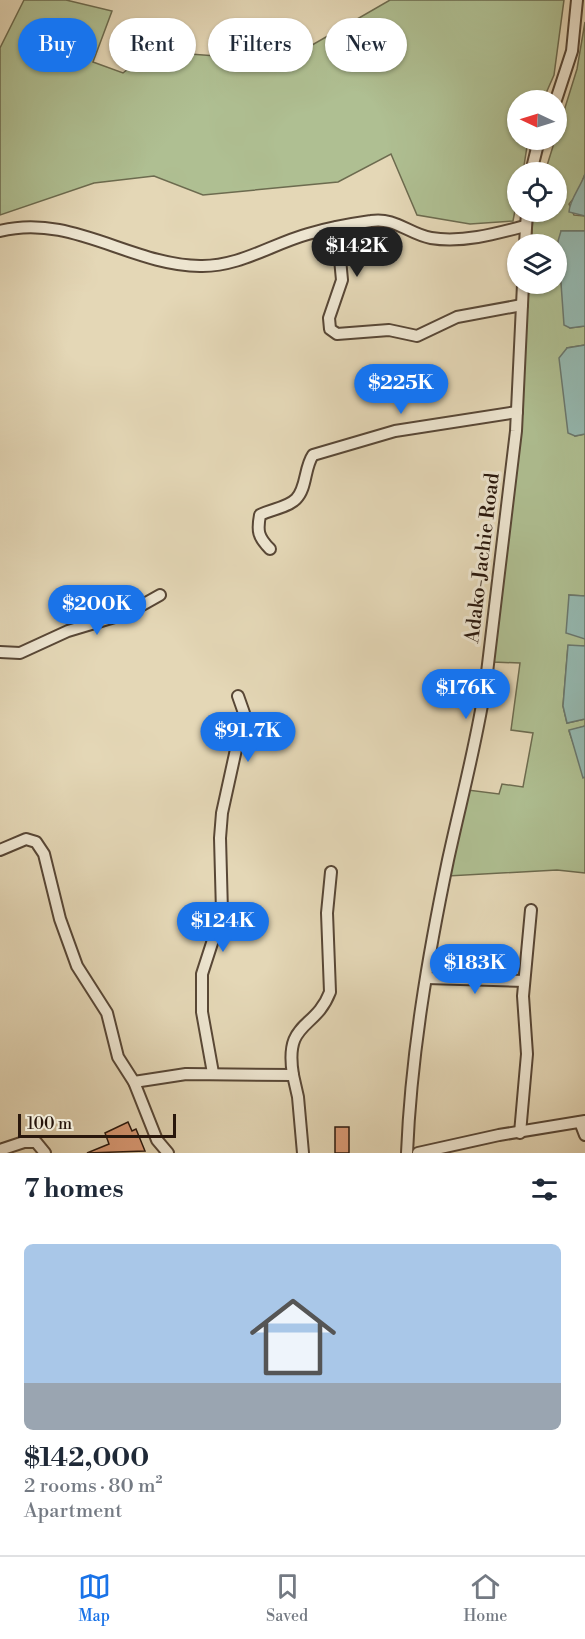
<!DOCTYPE html>
<html lang="en">
<head>
<meta charset="utf-8">
<style>
	body { margin:0; font-family:"Libre Bodoni",serif; background:#f2f2f3; color:#1f2937; height:100vh; display:flex; flex-direction:column; font-size:22px; white-space:nowrap }
	* { box-sizing:border-box; margin:0 }
	p { font-size:20px; color:#747a83 }
	.icon { flex:none; width:33px; height:33px; fill:none; stroke:currentColor; stroke-width:2; stroke-linecap:round; stroke-linejoin:round }
	.map { position:relative; height:1153px; overflow:hidden }
	.drawer { display:flex; flex-direction:column; background:#fff; flex:1 }
	.drawer>* { flex:none }
	.top-card { position:absolute; left:18px; top:18px; width:549px; height:54px; display:flex; gap:12px }
	.needle { width:39px; rotate:274deg }
	.fabs { position:absolute; left:507px; top:90px; display:grid; gap:12px }
	.fabs a { display:grid; place-items:center; width:60px; height:60px; border-radius:50%; background:#fff; box-shadow:0 2px 4px #0004; font-size:30px }
	.scale { position:absolute; left:18px; bottom:15px; width:158px; box-sizing:border-box; padding-left:6px; border:3px solid #29170c; border-top:0; font-size:16px; line-height:21px; white-space:nowrap; color:#29170c; -webkit-text-stroke:4px #ede5d0; paint-order:stroke }
	.price { position:absolute; translate:-50% -51px; padding:0 14px; border-radius:21px; background:#1a73e8; color:#fff; font-size:20px; line-height:39px; filter:drop-shadow(0 2px 3px #0008) }
	.price::after { content:''; position:absolute; left:50%; top:36px; width:18px; height:14px; margin-left:-9px; background:inherit; clip-path:polygon(0 0,100% 0,50% 100%) }
	.price.active { background:#222; color:#fff }
	ul { padding:0; list-style:none }
	li { display:grid; align-content:center; gap:12px; height:318px; padding:0 24px }
	li span { display:grid; place-items:center; height:186px; border-radius:9px; color:#555 }
	li>.icon { margin-inline-start:auto }
	span .icon { width:108px; height:108px; fill:#fffc; stroke-width:1 }
	li b { font-size:26px }
	h2 { display:flex; justify-content:space-between; align-items:center; height:72px; padding:0 24px; font-size:26px }
	.pill { padding:0 21px; border-radius:27px; background:#fff; box-shadow:0 2px 4px #0004; font-size:21px; line-height:54px }
	.pill.active { background:#1a73e8; color:#fff }
	.menu { display:flex; justify-content:space-around; align-items:center; height:84px; border-top:2px solid #e0e1e3; background:#fff; font-size:16px; color:#747a83 }
	.menu a { display:grid; justify-items:center; gap:3px }
	.menu .active { color:#1a73e8 }
	.map>svg:first-child { display:block }
	.green { fill:#afbf92; stroke:#6c6b4f; stroke-width:1.5 }
	.water { fill:#95b9b1; stroke:#6a786f; stroke-width:1.5 }
	.building { fill:#db9a75; stroke:#29170c; stroke-width:1.5 }
	.lines { fill:none; stroke-linecap:round; stroke-linejoin:round }
	.minor-casing { stroke:#584736; stroke-width:14 }
	.minor { stroke:#ede5d0; stroke-width:10 }
	.labels { text-anchor:middle; dominant-baseline:central; stroke-width:6; stroke-linejoin:round; paint-order:stroke }
	.street-label { font-size:20px; fill:#29170c; stroke:#ede5d0 }
</style>
</head>
<body>
<div class="map">
<svg width="585" height="1153" viewBox="0 0 585 1153">
	<rect width="100%" height="100%" fill="#e4d7b6"/>
	<filter id="stains"><feTurbulence type="fractalNoise" baseFrequency=".00333" numOctaves="4"/><feColorMatrix values="0 0 0 0 .2 0 0 0 0 .09 0 0 0 0 .02 0 0 0 .5 -.17"/></filter>
	<radialGradient id="worn" r=".72"><stop offset=".6" stop-color="#630" stop-opacity="0"/><stop offset="1" stop-color="#630" stop-opacity=".3"/></radialGradient>
	<g class="green">
		<path d="M24,0H66L112,11L93,62L123,73L150,51L230,57L307,48L390,0H564L554,75L543,100H518V140H528L523,172H518L517,200L513,221L470,224L417,215L391,154L338,182L203,195L154,176L94,183L0,215V48Z"/>
		<path d="M585,22V174L578,193L569,204L574,215L585,216V231H561L570,328L585,326V345L567,348L575,436L585,434V596L569,595L585,639V646H568L563,706L567,723L585,719V726L569,731L585,777V873L557,870L448,876L468,790L499,794L502,784L523,787L533,733L511,730L520,663L493,662L512,502L528,284H556V244H531L533,216L534,212H556V172H545L577,69Z"/>
	</g>
	<g class="water">
		<path d="M585,174V216L569,212C569,201 581,186 585,174Z"/>
		<path d="M561,231H585V326L570,328L564,325L558,241Z"/>
		<path d="M585,345V434L575,436L568,433L559,358L567,348Z"/>
		<path d="M569,595L585,596V639L566,633Z"/>
		<path d="M568,645L585,646V719L567,723L563,706Z"/>
		<path d="M585,726V777L583,778L569,730Z"/>
	</g>
	<g class="building">
		<path d="M128,1122L132,1131L136,1129L145,1151L87,1153L109,1144L105,1133Z"/>
		<rect x="335" y="1127" width="14" height="26"/>
	</g>
	<g class="lines">
		<defs>
			<g id="minor">
				<path d="M556,100L572,51L577,0"/>
				<path d="M531,172L539,140"/>
				<path d="M337,227L342,280L329,318L330,329L337,334L389,330L417,336L457,317L522,305"/>
				<path d="M0,231C71,213 130,265 200,266C239,267 272,244 308,234C328,228 350,224 371,221C395,217 409,234 431,238C462,243 495,234 525,226"/>
				<path d="M525,244L527,212"/>
				<path d="M270,549C258,537 257,531 260,515C271,509 287,508 296,499C307,488 304,468 313,455L395,431L517,412"/>
				<path d="M0,652L20,653L68,631L128,613L160,595"/>
				<path d="M0,850L26,839L36,842L44,854L60,919L77,966L107,1013L118,1057L134,1082L157,1140L168,1153"/>
				<path d="M427,978L524,981"/>
				<path d="M213,1073L202,1012V974L222,912L220,838L222,813L244,713L238,696"/>
				<path d="M293,1075C284,1020 315,1031 330,992L327,913L331,872"/>
				<path d="M134,1082L186,1074L293,1075L298,1097L303,1153"/>
				<path d="M580,1122L585,1135"/>
				<path d="M520,1133L527,1054L523,996L531,910"/>
				<path d="M0,1150L24,1142H36L45,1153"/>
				<path d="M407,1153C411,1055 428,956 448,860C461,800 477,742 486,681L516,431L523,284"/>
				<path d="M418,1153L499,1135L585,1121"/>
			</g>
		</defs>
		<use href="#minor" class="minor-casing"/>
		<use href="#minor" class="minor"/>
	</g>
	<g class="labels">
		<g class="street-label">
			<text transform="translate(483 558) rotate(-83)">Adako-Jachie Road</text>
		</g>
	</g>
	<rect width="100%" height="100%" filter="url(#stains)"/>
	<rect width="100%" height="100%" fill="url(#worn)"/>
</svg>
<div class="fabs">
<a><svg class="needle" viewBox="-14 -14 28 28"><path d="M0-13l5 13h-10z" fill="#e53935"/><path d="M0 13l5-13h-10z" fill="#747a83"/></svg></a>
<a><svg class="icon" aria-label="locate" viewBox="0 0 24 24"><circle cx="12" cy="12" r="6"/><path d="M12 2v4M12 18v4M2 12h4M18 12h4"/></svg></a>
<a><svg class="icon" aria-label="layers" viewBox="0 0 24 24"><path d="M12 4l9 5-9 5-9-5zM3 14l9 5 9-5"/></svg></a>
</div>
<div class="scale">100 m</div>
<b class="price active" style="left:357px;top:278px">$142K</b>
<b class="price" style="left:401px;top:415px">$225K</b>
<b class="price" style="left:97px;top:636px">$200K</b>
<b class="price" style="left:466px;top:720px">$176K</b>
<b class="price" style="left:248px;top:763px">$91.7K</b>
<b class="price" style="left:223px;top:953px">$124K</b>
<b class="price" style="left:475px;top:995px">$183K</b>
<div class="top-card">
<a class="pill active">Buy</a>
<a class="pill">Rent</a>
<a class="pill">Filters</a>
<a class="pill">New</a>
</div>
</div>
<section class="drawer">
<h2>7 homes<svg class="icon" aria-label="filters" viewBox="0 0 24 24"><path d="M4 7h16M4 17h16"/><circle cx="9" cy="7" r="2"/><circle cx="15" cy="17" r="2"/></svg></h2>
<ul>
<li><span style="background:linear-gradient(#a9c7e8 75%,#9aa5b1 0)"><svg class="icon" aria-label="home" viewBox="0 0 24 24"><path d="M3 11l9-7 9 7M6 9v11h12V9"/></svg></span><div><b>$142,000</b><p>2 rooms · 80 m²</p><p>Apartment</p></div></li>
</ul>
</section>
<nav class="menu">
<a class="active"><svg class="icon" aria-label="map" viewBox="0 0 24 24"><path d="M3 6l6-2 6 2 6-2v14l-6 2-6-2-6 2zM9 4v14M15 6v14"/></svg>Map</a>
<a><svg class="icon" aria-label="saved" viewBox="0 0 24 24"><path d="M7 4h10v16l-5-4-5 4z"/></svg>Saved</a>
<a><svg class="icon" aria-label="home" viewBox="0 0 24 24"><path d="M3 11l9-7 9 7M6 9v11h12V9"/></svg>Home</a>
</nav>
</body>
</html>
